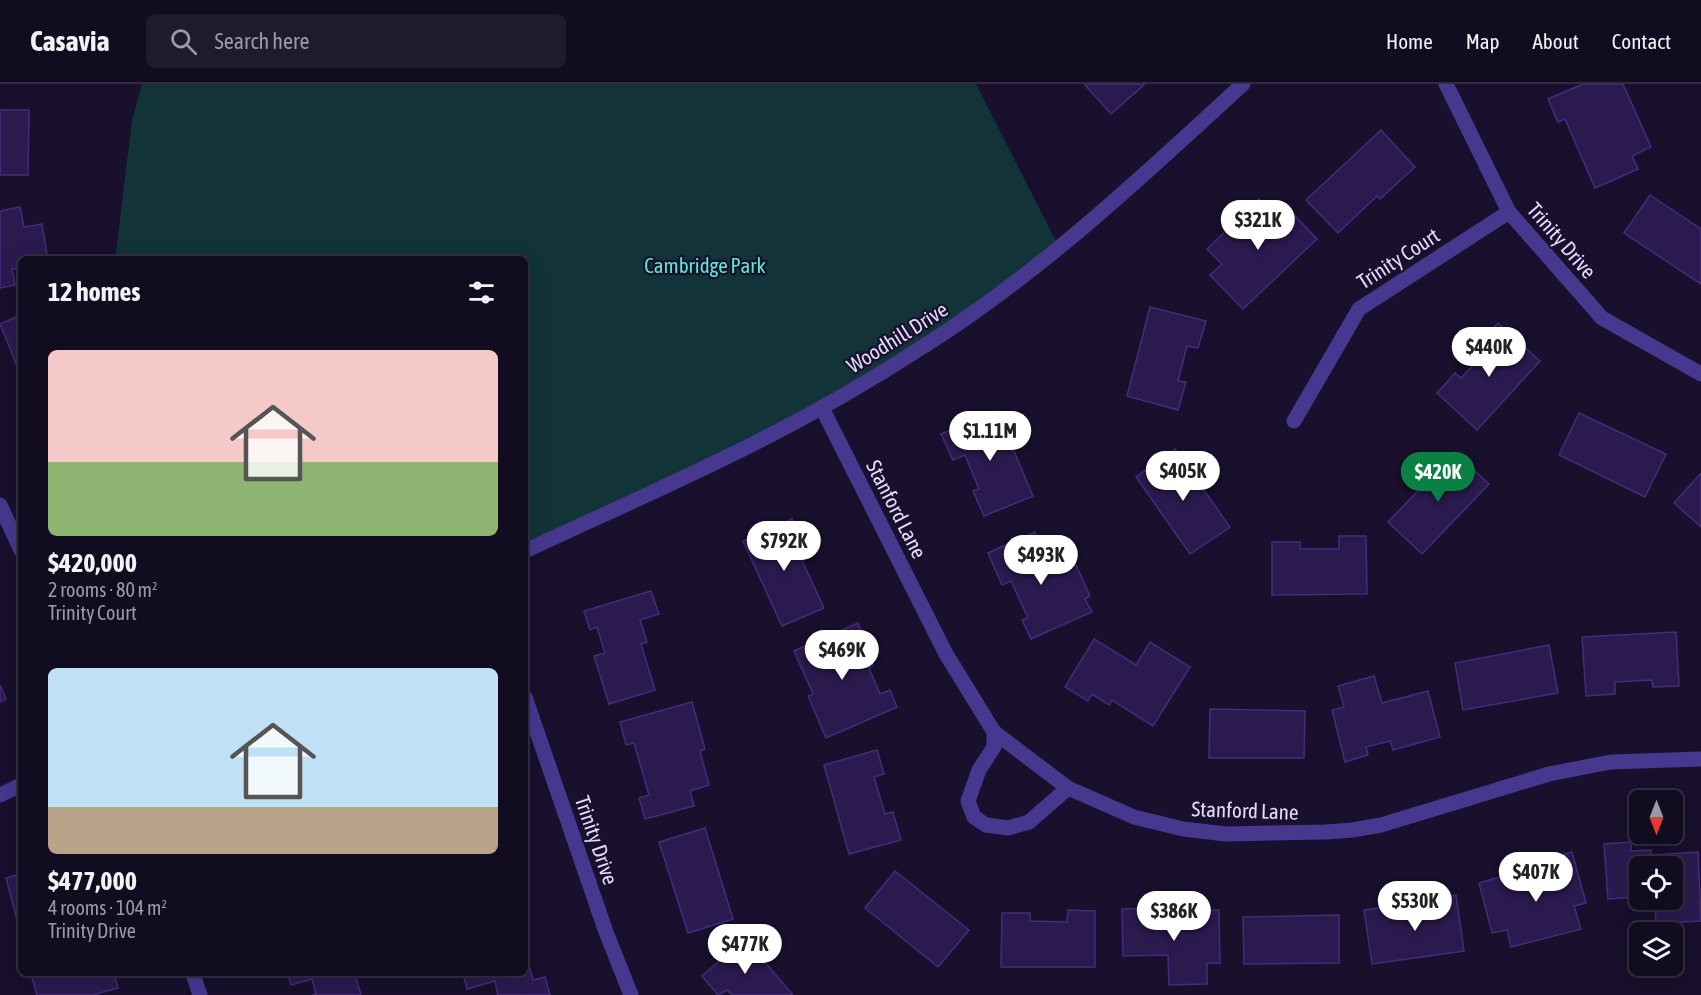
<!DOCTYPE html>
<html lang="en">
<head>
<meta charset="utf-8">
<style>
	body { margin:0; font-family:"Asap Condensed",sans-serif; background:#1f1a2e; color:#f1f3f6; height:100vh; display:flex; flex-direction:column; font-size:22px; white-space:nowrap }
	* { box-sizing:border-box; margin:0 }
	p { font-size:20px; color:#9c9ba5 }
	.icon { flex:none; width:33px; height:33px; fill:none; stroke:currentColor; stroke-width:2; stroke-linecap:round; stroke-linejoin:round }
	.map { position:relative; flex:1; overflow:hidden }
	.side { position:absolute; left:18px; top:172px; width:510px; height:720px; display:flex; flex-direction:column; background:#120c21; border-radius:9px; box-shadow:0 6px 24px #0002,0 0 0 2px #312c3f }
	.side>* { flex:none }
	.needle { width:39px; rotate:180deg }
	.tools { position:absolute; left:1629px; top:706px; display:grid; gap:12px }
	.tools a { display:grid; place-items:center; width:54px; height:54px; border-radius:9px; background:#120c21; box-shadow:0 6px 24px #0002,0 0 0 2px #312c3f; font-size:30px }
	.price { position:absolute; translate:-50% -51px; padding:0 14px; border-radius:21px; background:#fff; color:#222; font-size:20px; line-height:39px; filter:drop-shadow(0 2px 3px #0008) }
	.price::after { content:''; position:absolute; left:50%; top:36px; width:18px; height:14px; margin-left:-9px; background:inherit; clip-path:polygon(0 0,100% 0,50% 100%) }
	.price.selected { background:#0b8043; color:#fff }
	ul { padding:0; list-style:none }
	li { display:grid; align-content:center; gap:12px; height:318px; padding:0 30px }
	li span { display:grid; place-items:center; height:186px; border-radius:9px; color:#555 }
	li>.icon { margin-inline-start:auto }
	span .icon { width:108px; height:108px; fill:#fffc; stroke-width:1 }
	li b { font-size:26px }
	h2 { display:flex; justify-content:space-between; align-items:center; height:72px; padding:0 30px; font-size:26px }
	header { display:flex; align-items:center; gap:36px; box-sizing:border-box; height:84px; padding:0 30px; background:#120c21; border-bottom:2px solid #312c3f }
	header strong { font-size:28px }
	nav { display:flex; gap:33px; margin-inline-start:auto; font-size:21px }
	.search { width:420px; height:54px; background:#1f1a2e; display:flex; align-items:center; gap:15px; box-sizing:border-box; padding:0 21px; border-radius:9px; color:#9c9ba5; font-size:22px }
	.map>svg:first-child { display:block }
	.green { fill:#123337 }
	.building { fill:#2b1a4e; stroke:#452b7c; stroke-width:1.5 }
	.lines { fill:none; stroke-linecap:round; stroke-linejoin:round }
	.minor { stroke:#46388e; stroke-width:15 }
	.labels { text-anchor:middle; dominant-baseline:central; stroke-width:4.5; stroke-linejoin:round; paint-order:stroke }
	.street-label { font-size:21px; fill:#e3dbff; stroke:#18102c }
	.park-label { font-size:21px; fill:#5ee8d6; stroke:#18102c }
</style>
</head>
<body>
<header>
<strong>Casavia</strong>
<div class="search"><svg class="icon" aria-label="search" viewBox="0 0 24 24"><circle cx="10" cy="10" r="6"/><path d="M15 15l6 6"/></svg>Search here</div>
<nav><a>Home</a><a>Map</a><a>About</a><a>Contact</a></nav>
</header>
<div class="map">
<svg width="1701" height="911" viewBox="0 0 1701 911">
	<rect width="100%" height="100%" fill="#18102c"/>
	<path class="green" d="M142,0H976L1059,163L822,324L525,466V176H115L132,36Z"/>
	<g class="building">
		<path d="M1084,0H1145L1111,30Z"/>
		<path d="M1583,0H1623L1651,63L1632,72L1638,85L1595,104L1565,35L1558,38L1548,15Z"/>
		<path d="M0,26H29L28,91H0Z"/>
		<path d="M1381,46L1415,83L1380,115L1377,112L1338,149L1306,116Z"/>
		<path d="M1650,111L1701,145V200L1624,149Z"/>
		<path d="M1259,115L1273,129L1283,119L1317,155L1243,225L1210,191L1222,180L1207,165Z"/>
		<path d="M20,123L24,143L42,140L48,176H21V184L12,185L15,201L0,204V127Z"/>
		<path d="M1150,223L1206,237L1198,264L1187,262L1178,297L1186,298L1178,326L1127,312Z"/>
		<path d="M21,231V292L0,240Z"/>
		<path d="M1498,239L1540,277L1477,346L1437,309L1455,289L1461,294L1487,267L1479,260Z"/>
		<path d="M997,327L1033,412L984,432L973,407L979,405L965,371L953,376L941,350Z"/>
		<path d="M1579,329L1666,370L1645,413L1559,371Z"/>
		<path d="M1175,365L1230,443L1190,470L1136,393Z"/>
		<path d="M1455,368L1489,400L1422,470L1388,438Z"/>
		<path d="M1701,389V443L1674,419Z"/>
		<path d="M792,435L803,458L795,461L824,524L782,542L743,457Z"/>
		<path d="M1035,448L1053,489L1075,479L1090,512L1085,515L1092,528L1031,555L1022,536L1028,534L1011,497L1002,501L988,469Z"/>
		<path d="M1339,452H1366L1367,510L1272,511V458H1300V465H1339Z"/>
		<path d="M651,507L659,530L640,536L647,558L641,560L655,606L609,620L594,572L605,569L597,543L590,546L584,527Z"/>
		<path d="M858,539L864,554L861,555L873,582L869,584L880,610L890,606L897,623L826,654L808,612L813,610L794,567Z"/>
		<path d="M1676,548L1679,602L1653,603L1652,596L1615,598V610L1586,612L1582,553Z"/>
		<path d="M1094,555L1136,581L1150,558L1190,583L1153,642L1112,616L1109,621L1092,610L1088,617L1065,603Z"/>
		<path d="M1549,561L1558,609L1463,626L1455,579Z"/>
		<path d="M1374,592L1382,619L1428,607L1440,653L1393,666L1390,657L1366,663L1368,671L1345,678L1332,626L1344,623L1338,602Z"/>
		<path d="M0,601L6,615L0,618Z"/>
		<path d="M692,618L705,665L700,667L709,701L690,707L694,722L645,735L639,714L649,711L634,659L626,661L620,638Z"/>
		<path d="M1210,625L1305,627L1304,674H1209Z"/>
		<path d="M877,666L884,690L874,693L885,730L893,728L901,756L849,770L824,681Z"/>
		<path d="M705,744L733,835L688,849L659,758Z"/>
		<path d="M1631,758V767L1651,766V771L1698,768L1701,837L1656,840L1655,816H1672V783H1640V813L1608,815L1604,760Z"/>
		<path d="M1572,768L1586,819L1574,822L1581,845L1511,863L1507,846L1492,849L1479,799L1500,793L1501,798L1553,785L1551,774Z"/>
		<path d="M895,787L969,846L938,883L865,824Z"/>
		<path d="M21,790V851L6,794Z"/>
		<path d="M1456,811L1464,867L1372,880L1364,826L1391,822L1392,831L1429,825L1428,815Z"/>
		<path d="M1169,824V838L1197,837V827L1219,826L1220,879H1207V900L1169,901L1168,871L1123,872L1122,825Z"/>
		<path d="M1068,826L1095,827V883H1001L1002,829H1030V837L1067,838Z"/>
		<path d="M1339,831V879L1244,880L1243,833Z"/>
		<path d="M745,855L793,911H732L727,906L718,911L702,892Z"/>
		<path d="M525,865L533,896L545,893L550,911H498L495,897L467,905L463,890H525Z"/>
		<path d="M31,890H114L118,904L93,911H37Z"/>
		<path d="M288,890H355L361,911H312L316,910L312,895L291,901Z"/>
	</g>
	<g class="lines">
		<g class="minor">
			<path d="M1446,0L1509,128L1602,234L1701,290"/>
			<path d="M822,324L946,570L994,648V663L979,686L968,717L974,733L986,741L1008,744L1029,738L1068,704L1134,733L1183,745L1226,750L1326,748L1352,746L1381,741L1549,690L1611,678L1701,675"/>
			<path d="M1294,337L1359,225L1509,128"/>
			<path d="M0,421L21,466"/>
			<path d="M525,467C602,431 680,397 755,359C813,330 870,297 924,262C1041,188 1142,93 1243,0"/>
			<path d="M525,613L606,848L631,911"/>
			<path d="M994,648L1068,704"/>
			<path d="M0,711L21,701"/>
			<path d="M193,890L200,911"/>
		</g>
	</g>
	<g class="labels">
		<g class="street-label">
			<text transform="translate(1562 156) rotate(49)">Trinity Drive</text>
			<text transform="translate(1398 174) rotate(-33)">Trinity Court</text>
			<text transform="translate(897 253) rotate(-32)">Woodhill Drive</text>
			<text transform="translate(897 425) rotate(63)">Stanford Lane</text>
			<text transform="translate(1245 726) rotate(2)">Stanford Lane</text>
			<text transform="translate(597 756) rotate(71)">Trinity Drive</text>
		</g>
		<g class="park-label">
			<text x="705" y="181">Cambridge Park</text>
		</g>
	</g>
</svg>
<div class="tools">
<a><svg class="needle" viewBox="-14 -14 28 28"><path d="M0-13l5 13h-10z" fill="#e53935"/><path d="M0 13l5-13h-10z" fill="#9c9ba5"/></svg></a>
<a><svg class="icon" aria-label="locate" viewBox="0 0 24 24"><circle cx="12" cy="12" r="6"/><path d="M12 2v4M12 18v4M2 12h4M18 12h4"/></svg></a>
<a><svg class="icon" aria-label="layers" viewBox="0 0 24 24"><path d="M12 4l9 5-9 5-9-5zM3 14l9 5 9-5"/></svg></a>
</div>
<b class="price" style="left:1258px;top:167px">$321K</b>
<b class="price" style="left:1489px;top:294px">$440K</b>
<b class="price" style="left:990px;top:378px">$1.11M</b>
<b class="price" style="left:1183px;top:418px">$405K</b>
<b class="price selected" style="left:1438px;top:419px">$420K</b>
<b class="price" style="left:784px;top:488px">$792K</b>
<b class="price" style="left:1041px;top:502px">$493K</b>
<b class="price" style="left:842px;top:597px">$469K</b>
<b class="price" style="left:1536px;top:819px">$407K</b>
<b class="price" style="left:1415px;top:848px">$530K</b>
<b class="price" style="left:1174px;top:858px">$386K</b>
<b class="price" style="left:745px;top:891px">$477K</b>
<section class="side">
<h2>12 homes<svg class="icon" aria-label="filters" viewBox="0 0 24 24"><path d="M4 7h16M4 17h16"/><circle cx="9" cy="7" r="2"/><circle cx="15" cy="17" r="2"/></svg></h2>
<ul>
<li><span style="background:linear-gradient(#f6c9c9 60%,#8fb573 0)"><svg class="icon" aria-label="home" viewBox="0 0 24 24"><path d="M3 11l9-7 9 7M6 9v11h12V9"/></svg></span><div><b>$420,000</b><p>2 rooms · 80 m²</p><p>Trinity Court</p></div></li>
<li><span style="background:linear-gradient(#bfe0f5 75%,#b9a48a 0)"><svg class="icon" aria-label="home" viewBox="0 0 24 24"><path d="M3 11l9-7 9 7M6 9v11h12V9"/></svg></span><div><b>$477,000</b><p>4 rooms · 104 m²</p><p>Trinity Drive</p></div></li>
</ul>
</section>
</div>
</body>
</html>
